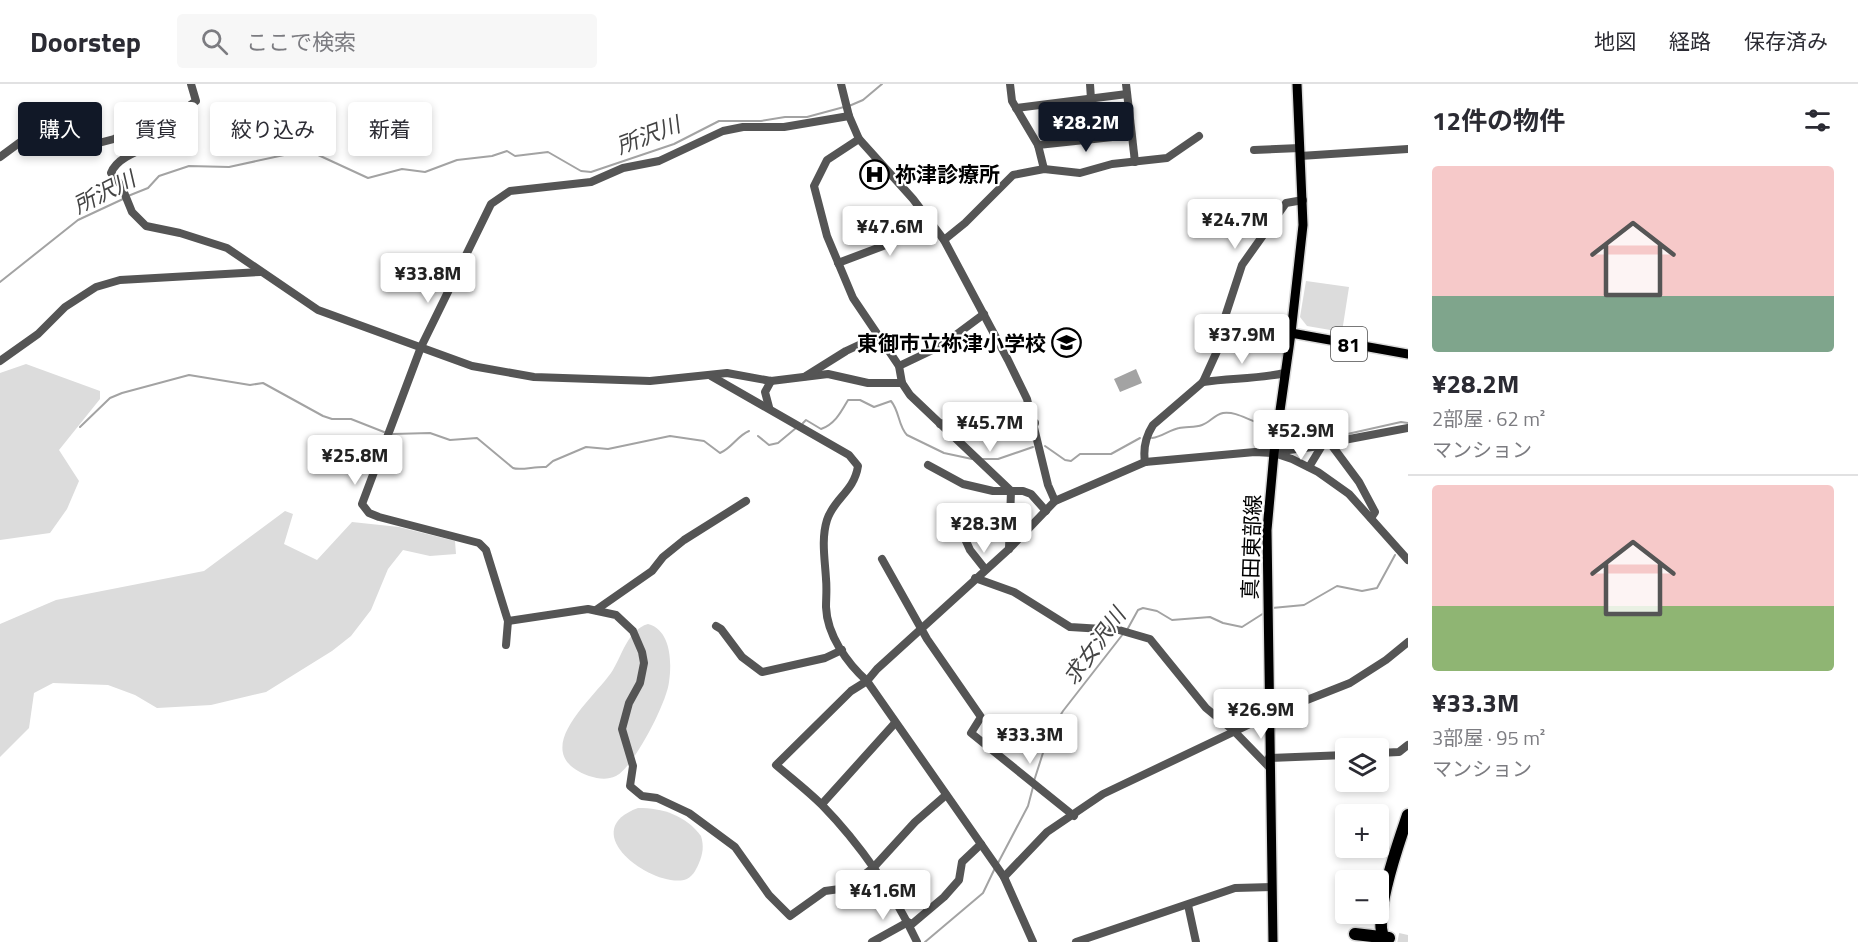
<!DOCTYPE html>
<html lang="ja">
<head>
<meta charset="utf-8">
<style>
	body { margin:0; font-family:"Titillium Web","Noto Sans JP",sans-serif; background:#f7f7f7; color:#2b2b33; height:100vh; display:flex; flex-direction:column; font-size:22px; white-space:nowrap }
	* { box-sizing:border-box; margin:0 }
	p { font-size:20px; color:#7c7c81 }
	.icon { flex:none; width:33px; height:33px; fill:none; stroke:currentColor; stroke-width:2; stroke-linecap:round; stroke-linejoin:round }
	.map { position:relative; flex:1; overflow:hidden }
	.side { display:flex; flex-direction:column; background:#fff; width:450px }
	.side>* { flex:none }
	.hud { position:absolute; left:18px; top:18px; width:570px; height:54px; display:flex; gap:12px }
	.controls { position:absolute; left:1335px; top:654px; display:grid; gap:12px }
	.controls a { display:grid; place-items:center; width:54px; height:54px; border-radius:6px; background:#fff; box-shadow:0 3px 9px #0003; font-size:30px }
	.price { position:absolute; translate:-50% -51px; padding:0 14px; border-radius:6px; background:#fff; color:#222; font-size:20px; line-height:39px; filter:drop-shadow(0 2px 3px #0008) }
	.price::after { content:''; position:absolute; left:50%; top:36px; width:18px; height:14px; margin-left:-9px; background:inherit; clip-path:polygon(0 0,100% 0,50% 100%) }
	.price.current { background:#111827; color:#fff }
	ul { padding:0; list-style:none }
	li { display:grid; align-content:center; gap:12px; height:318px; padding:0 24px }
	li+li { border-top:2px solid #e1e1e2 }
	li span { display:grid; place-items:center; height:186px; border-radius:6px; color:#555 }
	li>.icon { margin-inline-start:auto }
	span .icon { width:108px; height:108px; fill:#fffc; stroke-width:1 }
	li b { font-size:26px }
	h2 { display:flex; justify-content:space-between; align-items:center; height:72px; padding:0 24px; font-size:26px }
	.tag { padding:0 21px; border-radius:6px; background:#fff; box-shadow:0 3px 9px #0003; font-size:21px; line-height:54px }
	.tag.current { background:#111827; color:#fff }
	header { display:flex; align-items:center; gap:36px; box-sizing:border-box; height:84px; padding:0 30px; background:#fff; border-bottom:2px solid #e1e1e2 }
	header strong { font-size:28px }
	nav { display:flex; gap:33px; margin-inline-start:auto; font-size:21px }
	.search { width:420px; height:54px; background:#f7f7f7; display:flex; align-items:center; gap:15px; box-sizing:border-box; padding:0 21px; border-radius:6px; color:#7c7c81; font-size:22px }
	main { display:flex; flex:1; min-height:0 }
	.map>svg:first-child { display:block }
	.green { fill:#dcdcdc }
	.water { fill:#a3a3a3 }
	.lines { fill:none; stroke-linecap:round; stroke-linejoin:round }
	.stream { stroke:#a3a3a3; stroke-width:2 }
	.highway-tunnel { stroke:#d9d9d9; stroke-width:12; stroke-dasharray:12 6; stroke-linecap:butt }
	.major-casing { stroke:#dbdbdb; stroke-width:12 }
	.highway-casing { stroke:#dbdbdb; stroke-width:15 }
	.minor { stroke:#555; stroke-width:8 }
	.major { stroke:#000; stroke-width:9 }
	.highway { stroke:#000; stroke-width:12 }
	.labels { text-anchor:middle; dominant-baseline:central; stroke-width:4.5; stroke-linejoin:round; paint-order:stroke }
	.shield { fill:#fff; stroke:#4c4c4c; stroke-width:1.5 }
	.shield-label { font-size:20px; font-weight:bold; fill:#000 }
	.poi-label { font-size:21px; font-weight:bold; fill:#000; stroke:#fff; text-anchor:start }
	.street-label { font-size:21px; fill:#000; stroke:#fff }
	.water-label { font-size:22px; font-style:italic; fill:#444; stroke:#fff }
</style>
</head>
<body>
<header>
<strong>Doorstep</strong>
<div class="search"><svg class="icon" aria-label="search" viewBox="0 0 24 24"><circle cx="10" cy="10" r="6"/><path d="M15 15l6 6"/></svg>ここで検索</div>
<nav><a>地図</a><a>経路</a><a>保存済み</a></nav>
</header>
<main>
<div class="map">
<svg width="1408" height="858" viewBox="0 0 1408 858">
	<rect width="100%" height="100%" fill="#fff"/>
	<g class="green">
		<path d="M1306,197L1349,203L1342,248L1307,242L1300,233Z"/>
		<path d="M26,280L100,307V315L59,366L79,397L67,425L50,449L0,456V289Z"/>
		<path d="M285,427L293,430L284,460L317,476L352,438L399,443L455,457L456,470L430,472L403,466L388,485L371,526L351,552L332,567L266,608L211,621L157,624L135,611L108,601L53,599L34,609L29,644L0,673V540L56,516L204,487Z"/>
		<path d="M648,540C671,546 672,578 669,598C667,618 634,683 616,692C607,696 599,695 589,692C527,669 590,618 611,589C622,573 627,546 648,540Z"/>
		<path d="M638,724C663,724 685,731 701,752C704,762 703,769 699,779C696,786 692,794 684,796C650,803 575,747 638,724Z"/>
	</g>
	<path class="water" d="M1136,285L1142,299L1120,308L1114,295Z"/>
	<g class="lines">
		<g class="stream">
			<path d="M849,22L863,16L882,0"/>
			<path d="M128,112L148,104L159,92L189,82L229,83L298,68L316,70L368,94L402,85L425,88L457,76L492,72L507,67L515,72L548,68L581,87L591,88L674,60L719,37H761L785,33H807L844,23"/>
			<path d="M0,198L78,136L123,115"/>
			<path d="M1286,337L1311,349L1334,353L1401,338L1408,339"/>
			<path d="M803,339L806,336L821,345C835,340 841,328 848,316H860L874,323L891,317C900,328 898,342 907,351L944,369L972,375"/>
			<path d="M80,343L110,314L122,309L189,291L250,301L263,299L323,332L332,335H351L384,348"/>
			<path d="M393,350L430,349L450,356L477,354L513,384C520,387 536,382 546,383L553,377L586,363L608,365L670,352L704,357L720,369C732,364 737,352 749,347"/>
			<path d="M758,352L769,361L778,359L796,344"/>
			<path d="M1152,354C1162,353 1169,346 1179,344C1186,342 1195,344 1202,341C1210,338 1214,331 1223,329C1242,327 1252,342 1272,340"/>
			<path d="M1045,362L1065,376L1071,377L1080,370H1111L1140,354"/>
			<path d="M983,375H998L1033,363"/>
			<path d="M1272,524L1304,521L1337,502L1362,507L1377,504L1395,471"/>
			<path d="M1127,546L1138,526L1143,524L1157,527L1172,536L1210,533L1223,539L1242,543L1264,529"/>
			<path d="M1034,697L1049,650L1063,627L1123,550"/>
			<path d="M998,779L1028,722L1033,703"/>
			<path d="M925,858L983,809L995,784"/>
		</g>
		<path class="highway-tunnel" d="M1398,855L1408,857"/>
		<defs>
			<g id="major">
				<path d="M1291,249L1408,270"/>
				<path d="M1273,858L1267,446L1274,369L1291,249L1303,141L1297,0"/>
			</g>
			<g id="highway">
				<path d="M1355,850L1389,854"/>
				<path d="M1387,858C1368,841 1400,755 1408,731"/>
			</g>
		</defs>
		<use href="#major" class="major-casing"/>
		<use href="#highway" class="highway-casing"/>
		<g class="minor">
			<path d="M841,0L849,32L859,55L913,115L944,156L1008,276L1027,315L1048,401L1055,417"/>
			<path d="M1010,0L1012,17L1038,61L1044,85"/>
			<path d="M1090,0L1091,15"/>
			<path d="M1126,0L1135,78"/>
			<path d="M189,22L192,26C189,32 187,39 183,43C167,62 120,65 111,89L121,101L132,128L146,142L180,149L227,164L318,226L472,282L534,293L650,297L727,289L771,297L828,290L868,299H902"/>
			<path d="M1016,24L1127,10"/>
			<path d="M859,55L827,76L814,102L827,152L853,214L899,282L902,299L910,311L1011,407L1009,465"/>
			<path d="M1038,61L1131,51"/>
			<path d="M1254,66L1300,64"/>
			<path d="M1300,72L1408,65"/>
			<path d="M0,73L38,45H45L91,61L114,55L156,37L168,24L189,22L196,17L191,0"/>
			<path d="M944,156L965,139L1013,91L1044,85L1080,89L1112,80L1167,74L1199,52"/>
			<path d="M838,179L899,156L935,146"/>
			<path d="M1223,254L1221,245L1242,181L1286,119L1303,116"/>
			<path d="M0,277L38,250L65,223L96,203L120,196L260,188"/>
			<path d="M899,282L941,262L984,230"/>
			<path d="M711,292L849,371L858,382C854,408 834,414 827,436C821,455 825,476 826,495C827,505 826,514 826,523C827,551 847,579 867,597L1004,793L1033,858"/>
			<path d="M806,292L846,267L878,252"/>
			<path d="M1203,298C1230,294 1258,295 1285,289"/>
			<path d="M769,323L765,308L771,297"/>
			<path d="M940,340L975,333L1035,339"/>
			<path d="M1330,359L1359,398L1375,428L1371,434"/>
			<path d="M1281,367L1320,362"/>
			<path d="M1145,378C1143,365 1146,352 1153,341L1203,298L1223,254L1232,249L1247,246L1291,249"/>
			<path d="M928,381L963,400L993,407H1023L1031,410L1046,427"/>
			<path d="M1309,383L1323,360L1408,344"/>
			<path d="M953,428L970,466L985,485"/>
			<path d="M882,475L927,555L981,633L971,649L1074,732"/>
			<path d="M975,494L1014,508L1070,543L1119,546L1150,555L1206,624L1234,647L1269,683"/>
			<path d="M596,526L652,487L663,473L684,456L746,417"/>
			<path d="M508,537L588,525L616,531L633,547L642,568L644,579L640,599L629,619L622,645L633,682L630,702L642,712L657,714L689,729L735,763L769,811L790,832L825,807L847,804L873,784L915,738L946,711"/>
			<path d="M716,542L721,545L742,573L762,588L825,574L842,566"/>
			<path d="M506,561L508,537L486,466L479,459L379,433L369,429L362,420L421,263L491,120L510,107L591,98L623,84L659,77L723,47L743,43H784L849,32"/>
			<path d="M1378,669L1399,668L1408,661"/>
			<path d="M1269,674L1346,671"/>
			<path d="M822,720L895,639"/>
			<path d="M1004,793L1047,748L1103,710L1269,631L1350,599L1386,576L1408,558"/>
			<path d="M1188,821L1196,858"/>
			<path d="M872,858L908,838L912,840L944,813L959,796L962,778L981,760"/>
			<path d="M917,858C894,809 860,760 822,721C808,707 791,694 776,681L851,607L867,597L877,585L1009,465L1055,417L1145,378L1255,368L1274,369L1292,375L1318,388L1349,410L1408,476"/>
			<path d="M1076,858L1235,804L1272,803"/>
		</g>
		<use href="#major" class="major"/>
		<use href="#highway" class="highway"/>
	</g>
	<defs>
		<symbol id="hospital-ring" viewBox="-11 -11 22 22"><circle r="9.5" fill="#fff" stroke="#000" stroke-width="1.5"/><path d="M-5-5h3v3.5h4V-5h3V5h-3V1.5h-4V5h-3Z" fill="#000"/></symbol>
		<symbol id="school-ring" viewBox="-11 -11 22 22"><circle r="9.5" fill="#fff" stroke="#000" stroke-width="1.5"/><path d="M0-5L7-2L0 1L-7-2ZM-4 1L0 2.5L4 1V4Q0 6-4 4Z" fill="#000"/></symbol>
	</defs>
	<g fill-rule="evenodd">
		<use href="#hospital-ring" x="858" y="74" width="33" height="33"/>
		<use href="#school-ring" x="1050" y="242" width="33" height="33"/>
	</g>
	<g class="labels">
		<rect class="shield" x="1331" y="243" width="36" height="34" rx="4.5"/>
		<g class="shield-label">
			<text x="1349" y="260">81</text>
		</g>
		<g class="poi-label">
			<text x="895" y="90">祢津診療所</text>
			<text x="1046" y="259" text-anchor="end">東御市立祢津小学校</text>
		</g>
		<g class="street-label">
			<text transform="translate(1251 463) rotate(-88)">真田東部線</text>
		</g>
		<g class="water-label">
			<text transform="translate(648 51) rotate(-21)">所沢川</text>
			<text transform="translate(104 108) rotate(-27)">所沢川</text>
			<text transform="translate(1094 562) rotate(-54)">求女沢川</text>
		</g>
	</g>
</svg>
<div class="controls">
<a><svg class="icon" aria-label="layers" viewBox="0 0 24 24"><path d="M12 4l9 5-9 5-9-5zM3 14l9 5 9-5"/></svg></a>
<a>+</a>
<a>−</a>
</div>
<b class="price current" style="left:1086px;top:69px">¥28.2M</b>
<b class="price" style="left:1235px;top:166px">¥24.7M</b>
<b class="price" style="left:890px;top:173px">¥47.6M</b>
<b class="price" style="left:428px;top:220px">¥33.8M</b>
<b class="price" style="left:1242px;top:281px">¥37.9M</b>
<b class="price" style="left:990px;top:369px">¥45.7M</b>
<b class="price" style="left:1301px;top:377px">¥52.9M</b>
<b class="price" style="left:355px;top:402px">¥25.8M</b>
<b class="price" style="left:984px;top:470px">¥28.3M</b>
<b class="price" style="left:1261px;top:656px">¥26.9M</b>
<b class="price" style="left:1030px;top:681px">¥33.3M</b>
<b class="price" style="left:883px;top:837px">¥41.6M</b>
<div class="hud">
<a class="tag current">購入</a>
<a class="tag">賃貸</a>
<a class="tag">絞り込み</a>
<a class="tag">新着</a>
</div>
</div>
<section class="side">
<h2>12件の物件<svg class="icon" aria-label="filters" viewBox="0 0 24 24"><path d="M4 7h16M4 17h16"/><circle cx="9" cy="7" r="2"/><circle cx="15" cy="17" r="2"/></svg></h2>
<ul>
<li><span style="background:linear-gradient(#f6c9c9 70%,#7fa58c 0)"><svg class="icon" aria-label="home" viewBox="0 0 24 24"><path d="M3 11l9-7 9 7M6 9v11h12V9"/></svg></span><div><b>¥28.2M</b><p>2部屋 · 62 m²</p><p>マンション</p></div></li>
<li><span style="background:linear-gradient(#f6c9c9 65%,#8fb573 0)"><svg class="icon" aria-label="home" viewBox="0 0 24 24"><path d="M3 11l9-7 9 7M6 9v11h12V9"/></svg></span><div><b>¥33.3M</b><p>3部屋 · 95 m²</p><p>マンション</p></div></li>
</ul>
</section>
</main>
</body>
</html>
